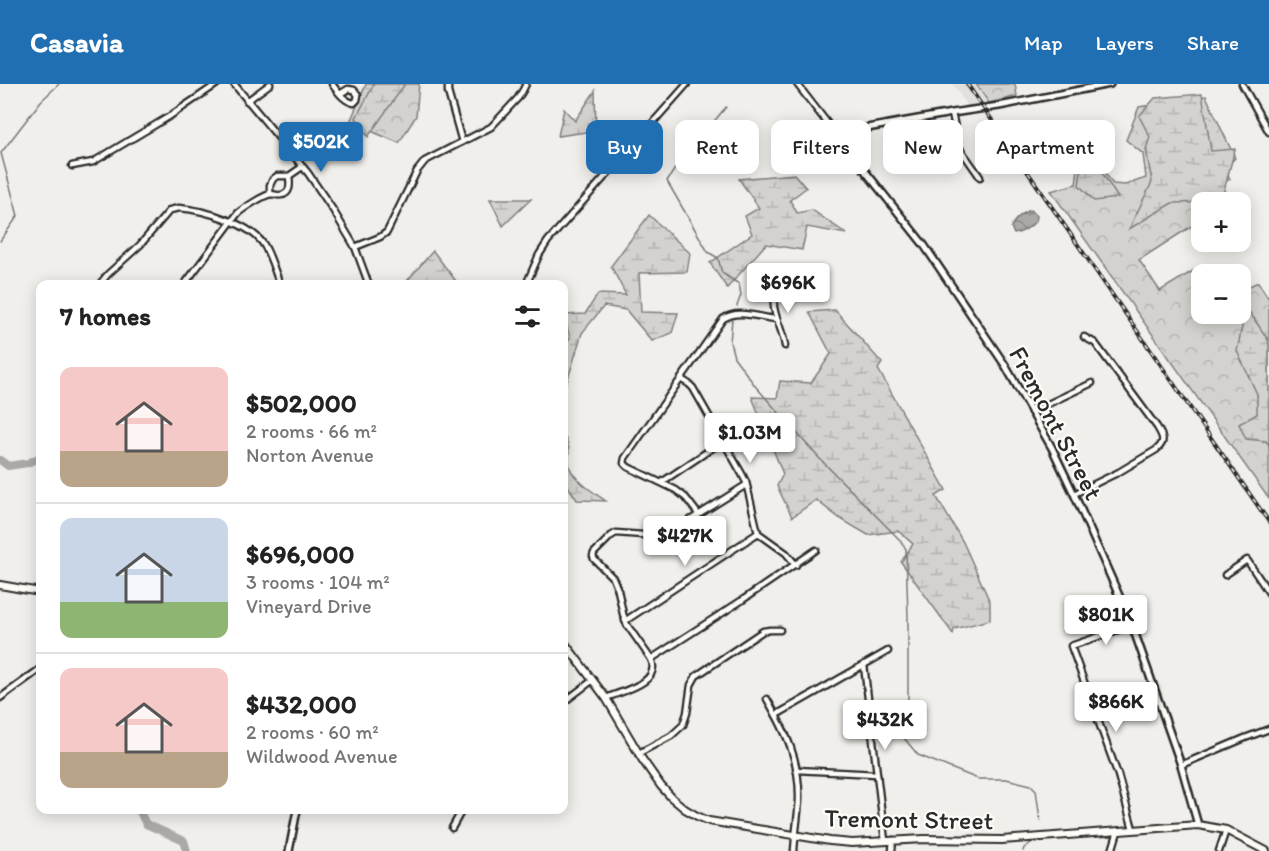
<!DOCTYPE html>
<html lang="en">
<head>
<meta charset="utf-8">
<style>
	body { margin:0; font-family:Itim,sans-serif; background:#f6f6f6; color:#222; height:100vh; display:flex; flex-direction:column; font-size:22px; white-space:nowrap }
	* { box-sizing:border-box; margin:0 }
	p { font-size:20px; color:#767676 }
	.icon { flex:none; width:33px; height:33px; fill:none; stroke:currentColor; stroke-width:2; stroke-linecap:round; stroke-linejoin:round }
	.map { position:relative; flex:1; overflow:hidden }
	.panel { position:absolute; left:36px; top:196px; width:532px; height:534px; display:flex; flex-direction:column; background:#fff; border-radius:12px; box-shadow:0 3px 15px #0003 }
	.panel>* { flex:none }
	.hud { position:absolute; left:586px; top:36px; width:570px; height:54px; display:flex; gap:12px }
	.fabs { position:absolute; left:1191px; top:108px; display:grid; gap:12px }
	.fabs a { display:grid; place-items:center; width:60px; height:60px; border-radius:12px; background:#fff; box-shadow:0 3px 15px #0003; font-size:30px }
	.price { position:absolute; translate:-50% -51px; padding:0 14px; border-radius:6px; background:#fff; color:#222; font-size:20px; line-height:39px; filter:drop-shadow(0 2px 3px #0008) }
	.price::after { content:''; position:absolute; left:50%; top:36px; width:18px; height:14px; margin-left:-9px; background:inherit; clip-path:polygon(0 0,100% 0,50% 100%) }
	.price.selected { background:#1f6fb2; color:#fff }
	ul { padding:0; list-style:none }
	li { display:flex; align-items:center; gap:18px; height:150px; padding:0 24px }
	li+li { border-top:2px solid #e0e0e0 }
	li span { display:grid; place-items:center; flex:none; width:168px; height:120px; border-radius:12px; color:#555 }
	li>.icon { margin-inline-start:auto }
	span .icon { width:72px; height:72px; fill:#fffc; stroke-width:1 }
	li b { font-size:26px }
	h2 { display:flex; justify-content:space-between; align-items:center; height:72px; padding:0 24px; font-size:26px }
	.tag { padding:0 21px; border-radius:12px; background:#fff; box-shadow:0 3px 15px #0003; font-size:21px; line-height:54px }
	.tag.selected { background:#1f6fb2; color:#fff }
	header { display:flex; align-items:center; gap:36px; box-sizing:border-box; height:84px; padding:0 30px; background:#1f6fb2; color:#fff }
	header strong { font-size:28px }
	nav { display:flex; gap:33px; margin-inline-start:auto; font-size:21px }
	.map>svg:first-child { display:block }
	.built { fill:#e1e0dc }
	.forest { fill:url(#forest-crowns); stroke:#7f7e7d; stroke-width:1.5 }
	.wetland { fill:url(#wetland-marsh); stroke:#7f7e7d; stroke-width:1.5 }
	.water { fill:url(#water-waves); stroke:#777775; stroke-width:1.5 }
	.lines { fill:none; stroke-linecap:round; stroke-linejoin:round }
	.stream { stroke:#777775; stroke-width:1.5 }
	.river { stroke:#aaa9a7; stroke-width:8 }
	.minor-casing { stroke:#2b2b2b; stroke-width:9 }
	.tertiary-casing { stroke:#2b2b2b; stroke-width:10 }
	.secondary-casing { stroke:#2b2b2b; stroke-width:10 }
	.minor { stroke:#fdfcf7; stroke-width:4.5 }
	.tertiary { stroke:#fdfcf7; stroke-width:5 }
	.secondary { stroke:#fdfcf7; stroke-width:6 }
	.rail-casing { stroke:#2b2b2b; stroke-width:4 }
	.rail { stroke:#fdfcf7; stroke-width:1.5; stroke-dasharray:4.5; stroke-linecap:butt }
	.labels { text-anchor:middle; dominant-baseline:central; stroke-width:4.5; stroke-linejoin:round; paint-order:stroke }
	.street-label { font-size:26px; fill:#2b2b2b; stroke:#fdfcf7 }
</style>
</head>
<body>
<header>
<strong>Casavia</strong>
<nav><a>Map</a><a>Layers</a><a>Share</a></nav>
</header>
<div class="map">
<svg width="1269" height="767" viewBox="0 0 1269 767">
	<defs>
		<pattern id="forest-crowns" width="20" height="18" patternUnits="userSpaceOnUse" patternTransform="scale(1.5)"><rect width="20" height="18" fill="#d3d2cf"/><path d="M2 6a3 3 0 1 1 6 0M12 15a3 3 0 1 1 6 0" fill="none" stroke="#b5b4b2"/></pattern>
		<pattern id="wetland-marsh" width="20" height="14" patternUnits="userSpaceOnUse" patternTransform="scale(1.5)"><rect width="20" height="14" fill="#d3d2cf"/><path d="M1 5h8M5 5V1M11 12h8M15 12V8" fill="none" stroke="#b5b4b2"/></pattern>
		<pattern id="water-waves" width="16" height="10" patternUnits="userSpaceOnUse" patternTransform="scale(1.5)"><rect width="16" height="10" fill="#aaa9a7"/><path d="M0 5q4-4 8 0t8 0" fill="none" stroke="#8b8a88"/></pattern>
	</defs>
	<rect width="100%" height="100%" fill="#f0efeb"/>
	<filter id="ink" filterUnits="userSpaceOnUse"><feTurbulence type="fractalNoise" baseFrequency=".0167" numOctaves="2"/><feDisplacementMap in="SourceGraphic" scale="12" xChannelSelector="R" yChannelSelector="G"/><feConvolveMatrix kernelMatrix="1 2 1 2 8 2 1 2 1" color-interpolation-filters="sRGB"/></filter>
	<g filter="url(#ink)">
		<path class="built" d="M953,0H976L989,19L968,23Z"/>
		<g class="forest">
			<path d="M366,0H419L416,32L399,59L350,38Z"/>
			<path d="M976,0H1015L1017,12L989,19Z"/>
			<path d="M1206,12L1235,74L1225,84L1230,95L1223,99L1228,118H1202L1201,136L1139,176L1160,207L1201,182L1208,190H1202V230H1240L1241,206L1258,198L1269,215V415L1051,107L1076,100L1080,69L1102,45L1099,80L1113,100L1125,101L1146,94L1143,70L1126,56L1139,23Z"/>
		</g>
		<g class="wetland">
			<path d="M374,0H405L368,53L356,34Z"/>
			<path d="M595,7L596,49L586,48L558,52L564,25L575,37Z"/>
			<path d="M1202,10L1211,67L1235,65L1221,118L1172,119L1129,145L1152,98L1146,65L1150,53L1139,32L1155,14Z"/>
			<path d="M1104,56L1096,79L1118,114L1094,117L1079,101L1084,66L1094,67Z"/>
			<path d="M794,90L806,104L790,116L797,129L812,126L847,150L807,143L802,166L766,160L727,204L710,179L752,150L745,132L759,124L739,95Z"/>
			<path d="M490,115H531L503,142Z"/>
			<path d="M649,131L690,169L687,188L639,189L641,228L678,229L672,249L652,257L626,226L604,222L582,249L567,298L564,303V261L570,254L564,231L585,230L598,210L626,211L611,182Z"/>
			<path d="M433,167L459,201H407V197Z"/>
			<path d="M1246,223L1269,257V361L1266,357L1246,355L1239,340L1257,330V310L1237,267Z"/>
			<path d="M835,226L882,279L878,285L946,406L936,412L963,458L990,518V536L954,545L953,550L901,478L913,460L898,447L868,451L839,434L816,416L792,433L777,402L783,390L752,313L777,314L780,297L811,299L831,270L809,228Z"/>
			<path d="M564,352C573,366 566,371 570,384C574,396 596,410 606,417L577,416L564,396Z"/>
		</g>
		<path class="water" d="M1031,126L1037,132L1036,137C1030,143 1022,149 1014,150L1011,143C1014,136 1023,128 1031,126Z"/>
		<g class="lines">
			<g class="stream">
				<path d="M726,23L676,83L667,97L708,168L718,174L722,189L739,200L741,211L737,222"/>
				<path d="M0,157L18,132L1,69L41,17L59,0"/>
				<path d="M732,235L730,258L734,273L756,303L819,374L899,455L906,465L908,534V617L904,654L918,671L978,695H1006L1031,701L1036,706L1040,736"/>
				<path d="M1023,767L1024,764L1034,757"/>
			</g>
			<g class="river">
				<path d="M0,376L8,382L28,379L40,373"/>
				<path d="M139,726L146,740L184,757L187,767"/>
			</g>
			<defs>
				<g id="minor">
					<path d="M234,0L308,89L333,126L355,163L369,201"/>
					<path d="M332,0C338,8 344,17 354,19L357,16L358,11L354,6L348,5L340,10"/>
					<path d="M448,0V8L462,58"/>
					<path d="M797,0L838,53"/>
					<path d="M1242,0L1269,48"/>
					<path d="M247,17L270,0"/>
					<path d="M952,29L959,63L980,93"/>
					<path d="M72,82L93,78L170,32L217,0"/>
					<path d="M270,110V101L273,95L277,92H289L302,83"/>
					<path d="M355,163L380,153L387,148L417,87L425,77L491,43L518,14L523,6L526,0"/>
					<path d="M777,198C775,206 773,215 774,223C776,236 783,248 785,262"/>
					<path d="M99,201L108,190L140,161L170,126L179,124C204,126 250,139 264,161C271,173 275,188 280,201"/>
					<path d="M184,201L238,129C244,124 264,111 271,110C274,110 278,112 281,111C291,110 290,100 289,92"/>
					<path d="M526,201L539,171L548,157L687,0"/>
					<path d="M681,295L689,300L693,304L742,390L746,398L758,449L786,469L796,481"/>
					<path d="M1031,328L1092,299"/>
					<path d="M662,398L723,357"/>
					<path d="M1074,410L1119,388L1156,366C1166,358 1163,353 1157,343L1095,259L1084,253"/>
					<path d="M699,431L686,414L676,406L628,383L624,379L625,374L723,235C738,224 760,234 777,235"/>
					<path d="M1225,491L1247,476L1269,509"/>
					<path d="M625,537L758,449"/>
					<path d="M1132,541L1071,562L1118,691L1133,745"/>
					<path d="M651,575L741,517L816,466"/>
					<path d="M864,581L885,757"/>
					<path d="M0,614L40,585"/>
					<path d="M606,614C622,607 662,599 651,575L627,541L623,530L618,506L613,494L594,475L593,472L594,469L611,452L616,449L657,452L668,450L746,401"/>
					<path d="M767,615C786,648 800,676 799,716C798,733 795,750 794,767"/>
					<path d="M564,618L593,596"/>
					<path d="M776,631L888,567"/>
					<path d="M639,669L671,652L683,641L687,629L691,601L696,592L763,547L770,546H780"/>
					<path d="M1181,681L1245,654L1269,645"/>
					<path d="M796,686L877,690"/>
					<path d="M452,744L462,726"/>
					<path d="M892,767L893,756"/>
					<path d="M1112,767L1118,747"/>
					<path d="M1219,767L1226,746"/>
				</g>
				<g id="tertiary">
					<path d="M1110,0L999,22L952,29L850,47L838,53L924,161L1005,281L1052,364L1074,410L1132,541L1181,681L1198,741"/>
					<path d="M289,767L297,726"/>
				</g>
				<g id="secondary">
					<path d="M0,501L40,508"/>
					<path d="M564,558L606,614L642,675L661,702L672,714L685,725L697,732L709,737L830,757L852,759L924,755L1002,756L1198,741L1226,746L1266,767"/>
				</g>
			</defs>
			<use href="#minor" class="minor-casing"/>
			<use href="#tertiary" class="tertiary-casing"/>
			<use href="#secondary" class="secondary-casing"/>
			<use href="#minor" class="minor"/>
			<use href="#tertiary" class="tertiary"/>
			<use href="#secondary" class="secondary"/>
			<defs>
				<path id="rail" d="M967,0L1269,438"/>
			</defs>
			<use href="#rail" class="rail-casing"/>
			<use href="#rail" class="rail"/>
		</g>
	</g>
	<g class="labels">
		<g class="street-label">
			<text transform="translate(1056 339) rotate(62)">Fremont Street</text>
			<text transform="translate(909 735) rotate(1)">Tremont Street</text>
		</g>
	</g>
</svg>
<div class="fabs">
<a>+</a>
<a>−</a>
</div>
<b class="price selected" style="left:321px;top:89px">$502K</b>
<b class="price" style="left:788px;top:230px">$696K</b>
<b class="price" style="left:750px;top:380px">$1.03M</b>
<b class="price" style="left:685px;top:483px">$427K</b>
<b class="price" style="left:1106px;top:562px">$801K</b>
<b class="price" style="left:1116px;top:649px">$866K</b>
<b class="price" style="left:885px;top:667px">$432K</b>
<div class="hud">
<a class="tag selected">Buy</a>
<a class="tag">Rent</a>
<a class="tag">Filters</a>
<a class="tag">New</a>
<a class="tag">Apartment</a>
</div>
<section class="panel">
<h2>7 homes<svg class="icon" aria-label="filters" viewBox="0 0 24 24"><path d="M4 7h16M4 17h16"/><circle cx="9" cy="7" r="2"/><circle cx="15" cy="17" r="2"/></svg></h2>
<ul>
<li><span style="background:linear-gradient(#f6c9c9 70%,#b9a48a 0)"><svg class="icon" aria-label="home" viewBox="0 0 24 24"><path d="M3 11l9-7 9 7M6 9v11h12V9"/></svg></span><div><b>$502,000</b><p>2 rooms · 66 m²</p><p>Norton Avenue</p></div></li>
<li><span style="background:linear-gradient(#c9d6e8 70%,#8fb573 0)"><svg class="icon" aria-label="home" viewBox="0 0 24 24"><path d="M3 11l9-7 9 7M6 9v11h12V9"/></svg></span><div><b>$696,000</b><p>3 rooms · 104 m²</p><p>Vineyard Drive</p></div></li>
<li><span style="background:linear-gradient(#f6c9c9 70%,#b9a48a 0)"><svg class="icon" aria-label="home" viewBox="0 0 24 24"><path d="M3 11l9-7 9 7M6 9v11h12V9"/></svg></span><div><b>$432,000</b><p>2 rooms · 60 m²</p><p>Wildwood Avenue</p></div></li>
</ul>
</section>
</div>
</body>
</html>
